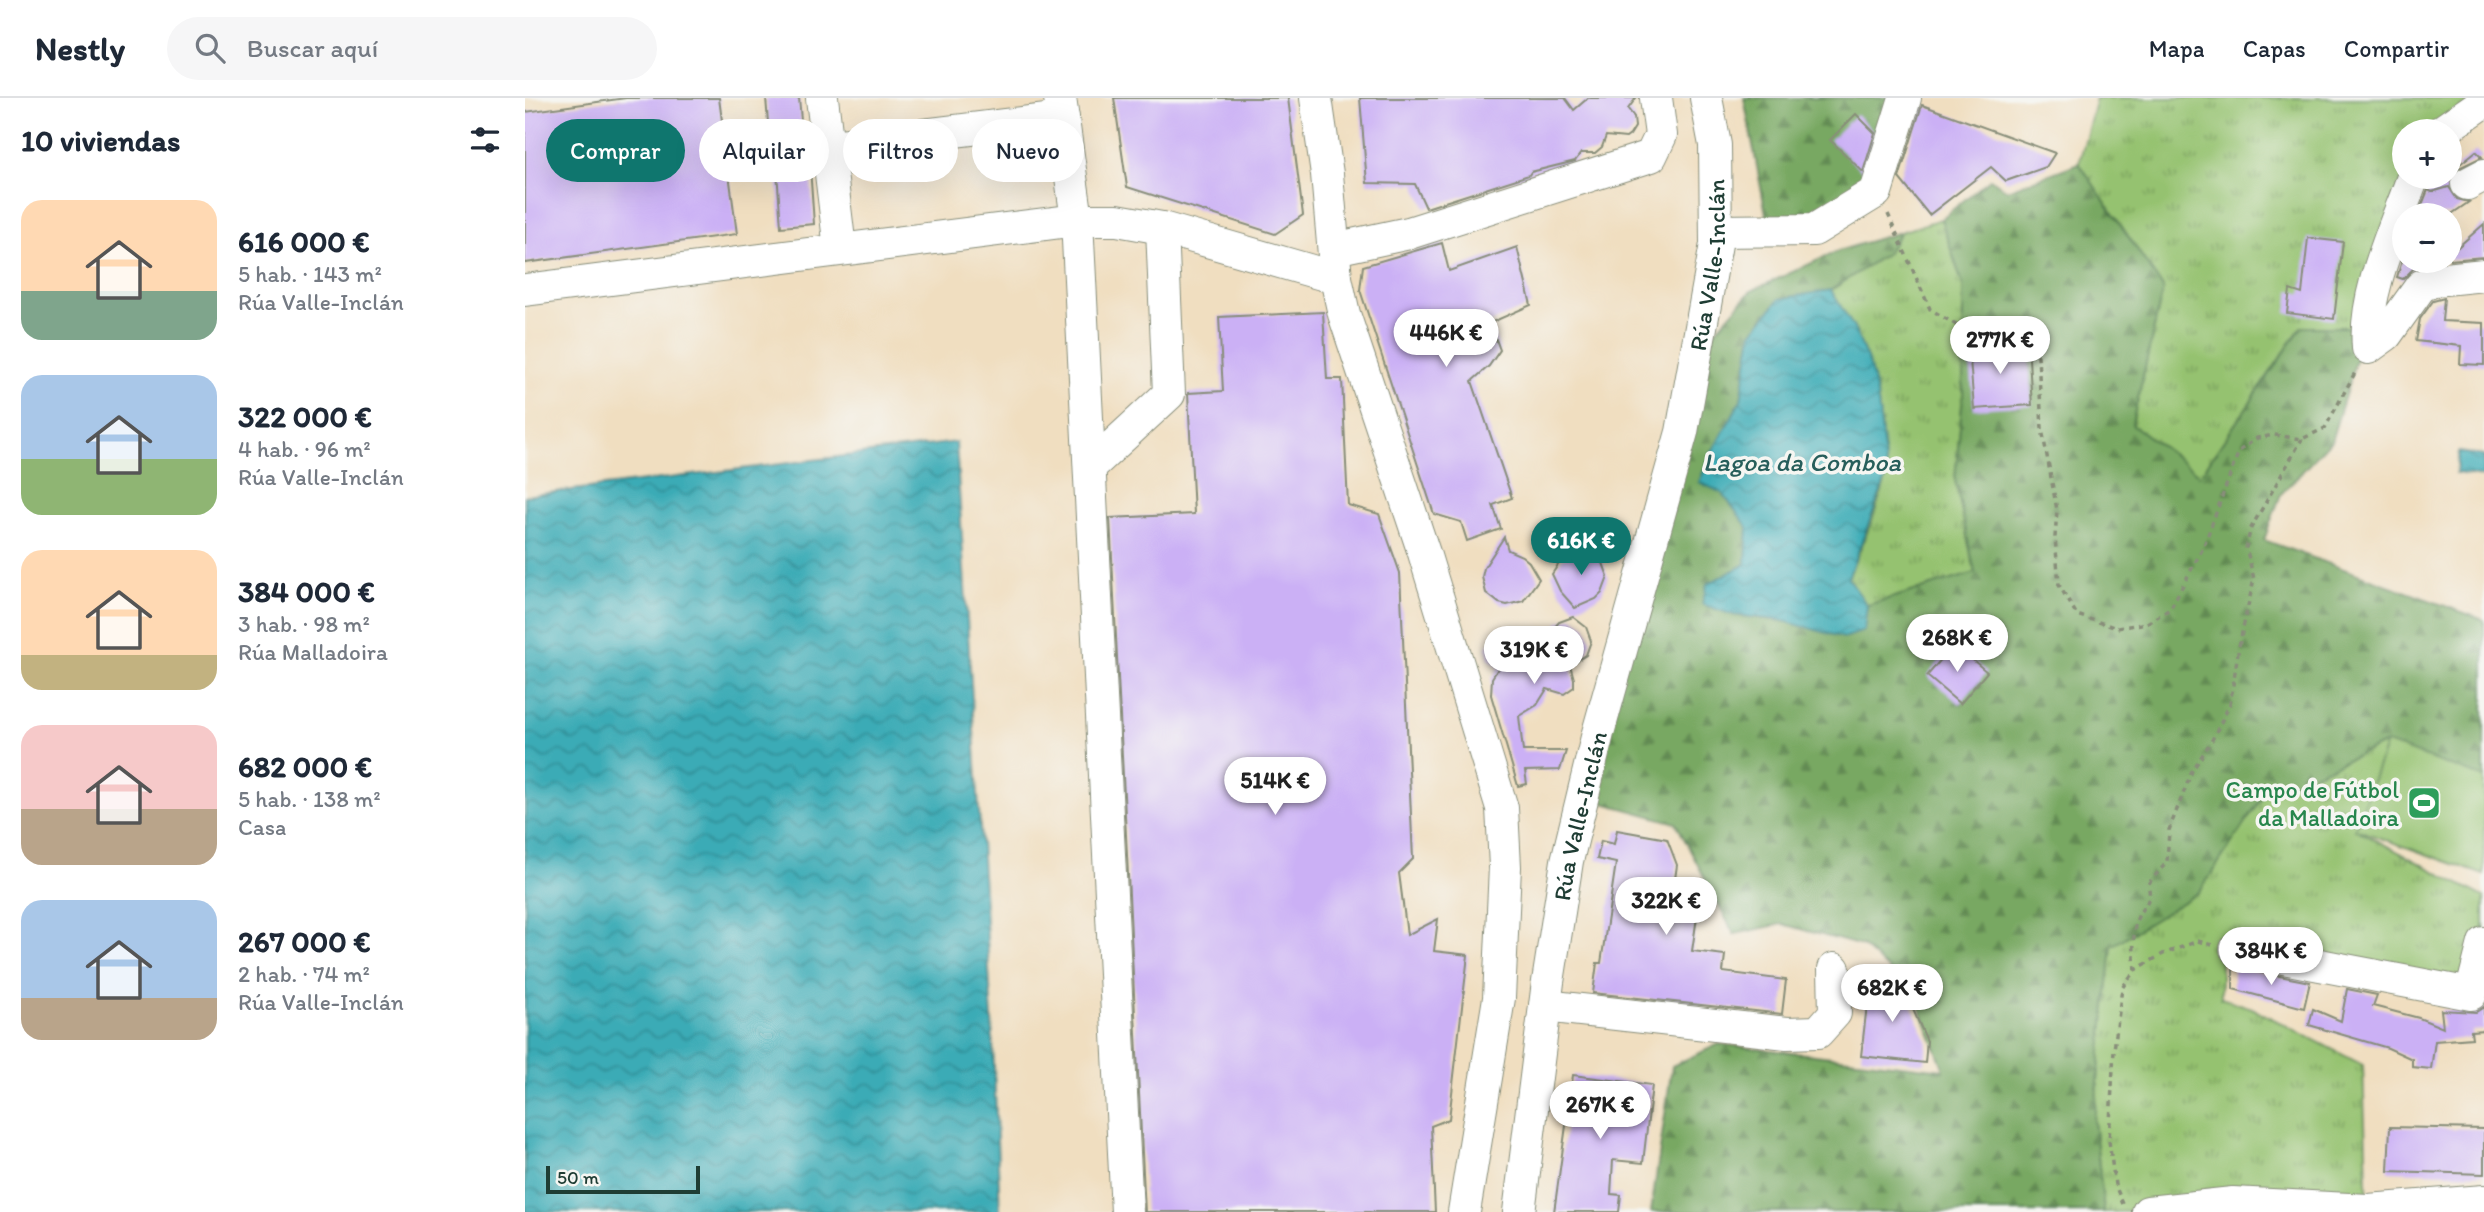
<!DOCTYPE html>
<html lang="es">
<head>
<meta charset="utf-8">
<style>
	body { margin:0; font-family:Itim,sans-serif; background:#f6f6f7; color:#1f2937; height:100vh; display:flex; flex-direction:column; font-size:26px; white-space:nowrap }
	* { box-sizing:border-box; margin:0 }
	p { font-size:23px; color:#747a83 }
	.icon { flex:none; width:38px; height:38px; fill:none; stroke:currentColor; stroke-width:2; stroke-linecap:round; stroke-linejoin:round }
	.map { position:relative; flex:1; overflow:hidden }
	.details { display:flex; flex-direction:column; background:#fff; width:525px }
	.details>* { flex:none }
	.guide { position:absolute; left:21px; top:21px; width:665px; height:63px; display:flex; gap:14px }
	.buttons { position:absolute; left:1867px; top:21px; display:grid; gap:14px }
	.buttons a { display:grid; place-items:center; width:70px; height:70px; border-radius:50%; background:#fff; box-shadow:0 7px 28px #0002; font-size:35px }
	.scale { position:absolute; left:21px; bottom:18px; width:154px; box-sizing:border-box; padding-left:7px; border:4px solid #1f3d34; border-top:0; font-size:19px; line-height:24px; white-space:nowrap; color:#1f3d34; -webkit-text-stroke:5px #f6f6f2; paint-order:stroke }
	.price { position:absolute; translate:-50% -60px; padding:0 16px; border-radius:24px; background:#fff; color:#222; font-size:23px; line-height:46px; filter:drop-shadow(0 2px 4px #0008) }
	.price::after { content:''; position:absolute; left:50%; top:42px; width:21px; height:16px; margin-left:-10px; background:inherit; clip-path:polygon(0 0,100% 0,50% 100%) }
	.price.active { background:#0f766e; color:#fff }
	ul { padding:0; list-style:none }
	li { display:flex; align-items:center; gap:21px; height:175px; padding:0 21px }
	li span { display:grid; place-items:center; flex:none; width:196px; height:140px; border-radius:21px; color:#555 }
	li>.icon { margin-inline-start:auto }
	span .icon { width:84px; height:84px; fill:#fffc; stroke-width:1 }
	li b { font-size:30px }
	h2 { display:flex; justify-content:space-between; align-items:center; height:84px; padding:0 21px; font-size:30px }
	.pill { padding:0 24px; border-radius:32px; background:#fff; box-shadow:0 7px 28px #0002; font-size:24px; line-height:63px }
	.pill.active { background:#0f766e; color:#fff }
	header { display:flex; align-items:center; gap:42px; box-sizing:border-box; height:98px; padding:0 35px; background:#fff; border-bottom:2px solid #e0e1e3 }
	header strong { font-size:33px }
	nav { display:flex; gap:38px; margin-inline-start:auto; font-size:24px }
	.search { width:490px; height:63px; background:#f6f6f7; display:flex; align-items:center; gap:18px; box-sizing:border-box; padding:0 24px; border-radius:38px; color:#747a83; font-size:26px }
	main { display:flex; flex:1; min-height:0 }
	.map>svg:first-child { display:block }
	.grass { fill:url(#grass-tufts); stroke:#5a8052; stroke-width:2 }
	.forest { fill:url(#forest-firs); stroke:#4c724b; stroke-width:2 }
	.pitch { fill:#95c270; stroke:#5a8052; stroke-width:2 }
	.water { fill:url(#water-waves); stroke:#2c7475; stroke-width:2 }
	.building { fill:#cbb0f5 }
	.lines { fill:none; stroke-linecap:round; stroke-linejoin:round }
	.minor-casing { stroke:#888e7a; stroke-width:34 }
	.path { stroke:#888e7a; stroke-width:3.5; stroke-dasharray:5 5; stroke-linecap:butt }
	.minor { stroke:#fff; stroke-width:32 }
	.labels { text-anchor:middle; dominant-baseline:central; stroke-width:7; stroke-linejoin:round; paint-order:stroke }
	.street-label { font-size:24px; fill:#1f3d34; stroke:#f6f6f2 }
	.leisure-label { font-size:24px; fill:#27864d; stroke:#f6f6f2; text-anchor:end }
	.water-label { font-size:26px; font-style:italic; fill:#275e5b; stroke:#f6f6f2 }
</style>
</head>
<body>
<header>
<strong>Nestly</strong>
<div class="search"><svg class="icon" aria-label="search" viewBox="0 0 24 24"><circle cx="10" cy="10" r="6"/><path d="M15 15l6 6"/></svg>Buscar aquí</div>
<nav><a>Mapa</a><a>Capas</a><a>Compartir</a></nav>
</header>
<main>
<section class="details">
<h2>10 viviendas<svg class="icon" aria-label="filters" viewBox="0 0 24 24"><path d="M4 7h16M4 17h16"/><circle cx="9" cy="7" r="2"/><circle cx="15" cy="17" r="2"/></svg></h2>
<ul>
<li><span style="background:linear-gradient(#ffd9b3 65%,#7fa58c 0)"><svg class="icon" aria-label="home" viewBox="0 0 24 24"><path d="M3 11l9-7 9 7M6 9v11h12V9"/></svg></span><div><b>616 000 €</b><p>5 hab. · 143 m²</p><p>Rúa Valle-Inclán</p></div></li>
<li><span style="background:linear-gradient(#a9c7e8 60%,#8fb573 0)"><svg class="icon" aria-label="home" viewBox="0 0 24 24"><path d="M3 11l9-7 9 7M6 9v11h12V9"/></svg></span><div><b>322 000 €</b><p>4 hab. · 96 m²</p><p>Rúa Valle-Inclán</p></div></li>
<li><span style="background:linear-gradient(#ffd9b3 75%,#c2b280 0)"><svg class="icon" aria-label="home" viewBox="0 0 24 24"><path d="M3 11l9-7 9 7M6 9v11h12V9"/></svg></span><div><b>384 000 €</b><p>3 hab. · 98 m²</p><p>Rúa Malladoira</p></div></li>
<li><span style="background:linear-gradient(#f6c9c9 60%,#b9a48a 0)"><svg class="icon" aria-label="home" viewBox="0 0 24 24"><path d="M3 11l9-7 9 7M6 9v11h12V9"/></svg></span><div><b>682 000 €</b><p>5 hab. · 138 m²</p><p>Casa</p></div></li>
<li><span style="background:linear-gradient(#a9c7e8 70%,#b9a48a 0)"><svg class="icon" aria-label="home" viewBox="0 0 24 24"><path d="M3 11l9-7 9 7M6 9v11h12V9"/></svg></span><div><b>267 000 €</b><p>2 hab. · 74 m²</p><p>Rúa Valle-Inclán</p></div></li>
</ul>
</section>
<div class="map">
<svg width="1959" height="1114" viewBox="0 0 1959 1114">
	<defs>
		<pattern id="grass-tufts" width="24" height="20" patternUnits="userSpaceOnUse" patternTransform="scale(1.75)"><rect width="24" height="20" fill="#95c270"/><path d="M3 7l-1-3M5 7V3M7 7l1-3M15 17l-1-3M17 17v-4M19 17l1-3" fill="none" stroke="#799f5d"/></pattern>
		<pattern id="forest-firs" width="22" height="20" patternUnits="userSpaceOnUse" patternTransform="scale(1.75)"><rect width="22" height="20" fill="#78a862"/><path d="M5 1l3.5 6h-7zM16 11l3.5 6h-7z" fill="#628a52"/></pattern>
		<pattern id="water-waves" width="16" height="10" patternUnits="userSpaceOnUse" patternTransform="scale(1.75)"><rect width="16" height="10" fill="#3aabb6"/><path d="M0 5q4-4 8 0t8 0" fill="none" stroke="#308c95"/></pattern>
	</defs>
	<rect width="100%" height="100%" fill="#f6f6f2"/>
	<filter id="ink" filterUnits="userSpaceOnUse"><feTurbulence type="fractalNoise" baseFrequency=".0143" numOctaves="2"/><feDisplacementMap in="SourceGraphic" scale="14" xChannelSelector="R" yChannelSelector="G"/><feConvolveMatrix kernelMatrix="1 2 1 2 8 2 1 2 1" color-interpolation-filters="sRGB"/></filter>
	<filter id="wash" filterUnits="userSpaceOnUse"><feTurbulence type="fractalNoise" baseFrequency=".00686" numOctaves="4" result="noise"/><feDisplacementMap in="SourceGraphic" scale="28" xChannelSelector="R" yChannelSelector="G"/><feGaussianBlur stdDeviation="1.57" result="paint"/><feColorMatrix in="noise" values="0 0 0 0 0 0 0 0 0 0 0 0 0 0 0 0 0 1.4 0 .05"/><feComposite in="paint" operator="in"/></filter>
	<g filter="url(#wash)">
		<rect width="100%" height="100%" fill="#f0dec0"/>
		<g class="grass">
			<path d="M1571,0H1945L1924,33H1880V79L1841,229H1776L1675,378L1607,327L1638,190L1554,65Z"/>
			<path d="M1416,121L1438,188V297L1430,382L1450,475L1340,519L1323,480L1347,423L1362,378L1352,296L1306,192L1362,155L1375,134Z"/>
			<path d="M1861,645L1830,731L1959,799V845L1946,896L1696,837V900L1727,910L1838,967L1843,1112L1579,1114L1569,1022L1586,848L1674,794L1738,698Z"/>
		</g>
		<g class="forest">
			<path d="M1219,0H1380L1351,94L1244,132Z"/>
			<path d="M1554,65L1638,190L1607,326L1675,377L1777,229H1841L1806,343L1756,396L1739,442L1959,522V680L1861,645L1738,698L1674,794L1587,848L1569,1022L1579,1114H1126L1147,968L1194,946L1419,972L1389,895L1337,848L1257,826L1209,836L1151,725L1057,699L1157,270L1226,193L1313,153L1375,134L1362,155L1306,192L1254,201L1227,235L1216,302L1186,356L1197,395L1223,429L1221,466L1182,486L1208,517L1338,533L1342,507L1450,475L1430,382L1438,297V188L1416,121L1465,81L1482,92Z"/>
		</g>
		<path class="pitch" d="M1861,645L1959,680V777L1830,731Z"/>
		<g class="water">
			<path d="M1306,192L1329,230L1344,265L1352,296L1362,378L1323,480L1342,507L1339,533L1319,540L1255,522L1208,517L1177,506L1182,486L1221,466L1223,429L1197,395L1174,384L1186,356L1216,302L1227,235L1254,201Z"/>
			<path d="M431,344L467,920L475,1114H0V398Z"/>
			<path d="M1934,354L1959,358V379L1931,375Z"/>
		</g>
		<g id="blocks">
			<g class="building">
				<path d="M101,0H194L212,136L0,165V14Z"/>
				<path d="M241,0H274L277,33L244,37Z"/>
				<path d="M589,0H763L778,117L750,136L602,89Z"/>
				<path d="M835,0H1040L1049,12L1063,0H1111L1103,11L1109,19L1110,29L1105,37L1101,40L1081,38L1077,49L1070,55H1056L1050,63L1006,74L1004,77L901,110L890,86L842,85Z"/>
				<path d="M1397,7L1530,55L1521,69L1481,83L1466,69L1404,117L1374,80Z"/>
				<path d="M1331,16L1350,35L1338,74L1305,42Z"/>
				<path d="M1951,53L1957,59L1932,71L1930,70Z"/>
				<path d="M285,69L289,126L256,129L252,73Z"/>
				<path d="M1924,89L1932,101L1944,104L1925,117H1893L1903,92L1907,94Z"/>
				<path d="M1959,126V159L1925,162V156Z"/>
				<path d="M1783,140L1818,144L1809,221L1762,215L1765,192L1777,196Z"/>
				<path d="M917,145L924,173L992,149L1006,207L965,225L975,252L964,268L947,283L987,400L968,407L976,431L942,443L936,424L909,416L835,192L838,168Z"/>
				<path d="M1877,163H1905L1888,171L1878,181L1872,179Z"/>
				<path d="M1919,200L1917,223L1959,225V267L1935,266L1936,248L1891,243L1895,221L1908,203Z"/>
				<path d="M798,214L802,281H817L823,407L854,416L875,475L888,761L874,775L882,837L913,821L909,853L943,857L924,1021L906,1028L910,1114H620L585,420L669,416L663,295L698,293L694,219Z"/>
				<path d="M1496,245L1504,261L1507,307L1449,311L1444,249Z"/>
				<path d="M979,439L983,452L997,458L1004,464L1014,481L998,503L982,507L974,505L961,495L957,479L959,470Z"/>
				<path d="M1053,452H1062L1077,462L1083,479L1077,495L1071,501L1050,510L1035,493L1027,476L1037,461Z"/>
				<path d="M1048,519L1061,529L1066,543L1061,557L1045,567L1049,581V589L1039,596L1022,591L1012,607L994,618L998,653H1041L1035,672L1000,673L1002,686L993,688L966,597L967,580L974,569L964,560L962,548L971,540L979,541L991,548L1006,537L1021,539L1034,524Z"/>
				<path d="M1429,546L1462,574L1435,606L1402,578Z"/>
				<path d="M1092,732L1142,741L1152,767L1150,781L1177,785L1167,853L1200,857L1198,874L1261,882L1257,916L1068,895L1072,865H1076L1091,765L1072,761L1076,743L1089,746Z"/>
				<path d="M1708,869L1785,884L1779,910L1708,891Z"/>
				<path d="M1346,873L1365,878L1383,900L1402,943L1400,965L1336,958Z"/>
				<path d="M1822,891L1852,897L1848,908L1894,920L1918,930L1916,912L1951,914L1959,909V932L1946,933L1947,940L1910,943L1906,971L1887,969V961L1863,950L1784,927L1788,911L1816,923Z"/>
				<path d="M1048,977L1127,987L1118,1065L1088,1062L1086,1096L1096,1097L1094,1114H1029Z"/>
				<path d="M1865,1029L1959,1031V1076L1863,1073Z"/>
			</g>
		</g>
	</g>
	<g filter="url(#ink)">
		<use href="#blocks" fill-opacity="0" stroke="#888e7a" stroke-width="2"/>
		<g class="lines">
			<defs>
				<g id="minor">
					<path d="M297,0L315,151"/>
					<path d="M535,0L552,122L602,1114"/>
					<path d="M791,0L802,76L811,180L819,216L899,455L977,710L980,769L974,900L939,1114"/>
					<path d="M1917,33L1959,4"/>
					<path d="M224,58L538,20"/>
					<path d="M1888,79C1870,130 1838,196 1843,250L1861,237L1896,188L1910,182L1959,177"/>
					<path d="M1942,86L1959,77"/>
					<path d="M1191,133L1289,132L1351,94L1380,0"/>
					<path d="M809,151L884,135L1126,58L1136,37L1131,0"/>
					<path d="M0,192L552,122H592L637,130L811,180"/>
					<path d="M565,369L644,296L637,130"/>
					<path d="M1711,851L1946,896L1959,845"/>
					<path d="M1020,908L1262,935L1293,934L1310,915L1309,871"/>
					<path id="s1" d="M994,1114L1023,884L1042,763L1073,635L1157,334L1191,146L1190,47L1181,0"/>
					<path d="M1623,1114L1708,1105L1843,1112L1959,1103"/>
				</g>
			</defs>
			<use href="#minor" class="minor-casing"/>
			<g class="path">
				<path d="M1363,116L1405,211L1441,233L1484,229L1499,236L1513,258L1517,331L1532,412L1530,439L1534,487L1552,517L1592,530L1622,525L1645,511L1678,450L1714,353L1732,340L1749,337L1777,341L1800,330L1832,271"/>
				<path d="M1610,872C1609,860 1607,832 1612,821C1618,805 1628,806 1623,786L1642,764L1644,732L1667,673L1687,642L1705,606L1714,548L1729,481L1721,449L1726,430L1777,341"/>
				<path d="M1598,1106L1590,1087L1584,1043L1589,952L1597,890L1610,872L1638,856L1673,843L1687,847"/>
			</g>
			<use href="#minor" class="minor"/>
		</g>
	</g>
	<defs>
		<symbol id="stadium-square" viewBox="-11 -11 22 22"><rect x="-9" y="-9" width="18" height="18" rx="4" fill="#2e9e5b" stroke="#f6f6f2"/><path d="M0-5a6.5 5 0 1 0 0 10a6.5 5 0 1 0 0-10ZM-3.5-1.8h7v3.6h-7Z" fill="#fff"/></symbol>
	</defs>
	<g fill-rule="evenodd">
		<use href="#stadium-square" x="1880" y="686" width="38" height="38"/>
	</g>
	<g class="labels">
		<g class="street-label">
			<text stroke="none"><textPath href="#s1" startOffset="968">Rúa Valle-Inclán</textPath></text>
			<text stroke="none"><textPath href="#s1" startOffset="401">Rúa Valle-Inclán</textPath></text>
		</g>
		<g class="leisure-label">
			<text x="1874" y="691">Campo de Fútbol<tspan x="1874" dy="28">da Malladoira</tspan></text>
		</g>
		<g class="water-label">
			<text x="1277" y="364">Lagoa da Comboa</text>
		</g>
	</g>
</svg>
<div class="buttons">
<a>+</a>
<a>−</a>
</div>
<div class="scale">50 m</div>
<b class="price" style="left:921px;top:271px">446K €</b>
<b class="price" style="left:1475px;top:278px">277K €</b>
<b class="price active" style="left:1056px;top:479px">616K €</b>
<b class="price" style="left:1432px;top:576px">268K €</b>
<b class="price" style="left:1009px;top:588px">319K €</b>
<b class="price" style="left:750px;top:719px">514K €</b>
<b class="price" style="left:1141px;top:839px">322K €</b>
<b class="price" style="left:1746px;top:889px">384K €</b>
<b class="price" style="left:1367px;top:926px">682K €</b>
<b class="price" style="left:1075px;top:1043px">267K €</b>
<div class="guide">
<a class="pill active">Comprar</a>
<a class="pill">Alquilar</a>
<a class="pill">Filtros</a>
<a class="pill">Nuevo</a>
</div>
</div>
</main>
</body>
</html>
